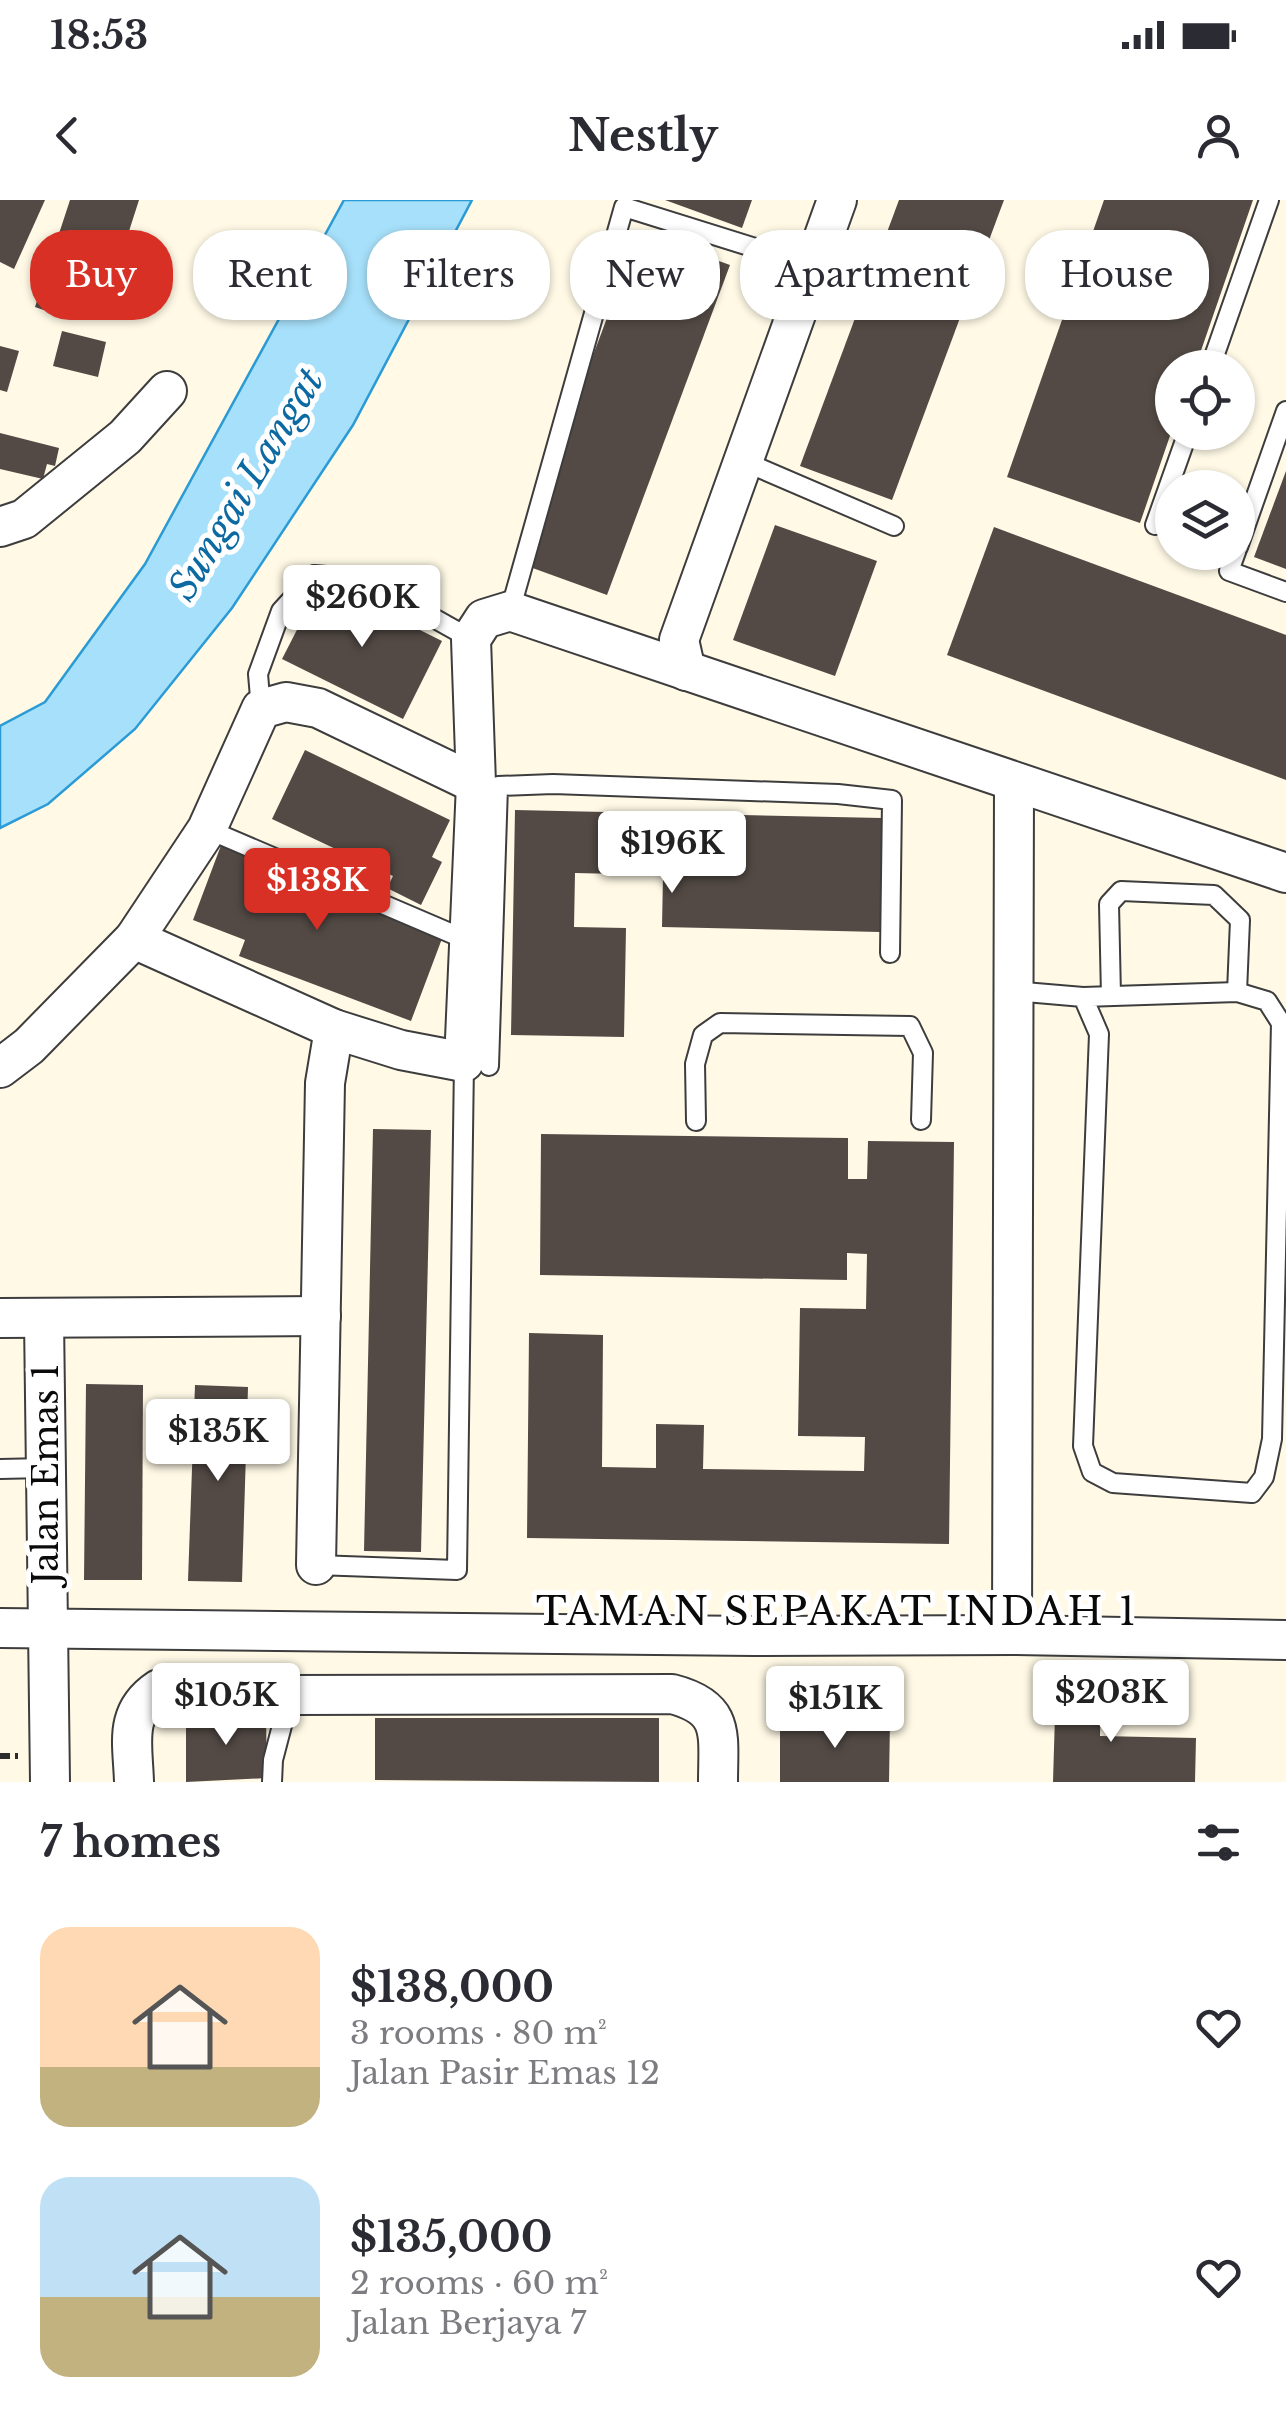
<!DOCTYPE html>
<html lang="en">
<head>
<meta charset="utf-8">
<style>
	body { margin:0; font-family:"Libre Baskerville",serif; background:#f7f7f7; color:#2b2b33; height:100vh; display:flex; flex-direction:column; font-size:38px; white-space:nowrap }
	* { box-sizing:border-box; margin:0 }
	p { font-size:32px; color:#7c7c81 }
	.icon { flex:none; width:55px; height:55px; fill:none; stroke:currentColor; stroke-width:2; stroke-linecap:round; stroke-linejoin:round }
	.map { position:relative; height:1582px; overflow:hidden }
	.sheet { display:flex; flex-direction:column; background:#fff; flex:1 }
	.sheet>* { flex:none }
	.banner { position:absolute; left:30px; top:30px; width:1228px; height:90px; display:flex; gap:20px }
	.fabs { position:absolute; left:1155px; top:150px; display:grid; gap:20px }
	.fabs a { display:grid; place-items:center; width:100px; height:100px; border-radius:50%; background:#fff; box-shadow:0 2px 8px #0004; font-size:50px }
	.price { position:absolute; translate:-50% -85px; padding:0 22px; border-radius:10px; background:#fff; color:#222; font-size:32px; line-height:65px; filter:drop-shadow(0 2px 5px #0008) }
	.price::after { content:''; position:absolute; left:50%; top:60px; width:30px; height:22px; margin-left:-15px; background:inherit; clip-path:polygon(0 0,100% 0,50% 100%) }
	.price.on { background:#d93025; color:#fff }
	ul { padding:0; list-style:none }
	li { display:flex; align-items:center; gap:30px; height:250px; padding:0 40px }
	li span { display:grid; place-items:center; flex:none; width:280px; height:200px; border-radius:30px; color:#555 }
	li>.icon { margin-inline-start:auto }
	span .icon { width:120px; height:120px; fill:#fffc; stroke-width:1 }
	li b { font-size:42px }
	h2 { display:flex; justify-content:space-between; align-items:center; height:120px; padding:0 40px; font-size:42px }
	.tag { padding:0 35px; border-radius:40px; background:#fff; box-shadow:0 2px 8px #0004; font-size:35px; line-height:90px }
	.tag.on { background:#d93025; color:#fff }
	.status { display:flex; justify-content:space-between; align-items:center; height:70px; padding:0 50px; background:#fff; direction:ltr }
	.status svg { height:28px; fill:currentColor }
	header { display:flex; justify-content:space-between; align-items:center; height:130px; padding:0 40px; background:#fff; font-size:45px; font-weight:800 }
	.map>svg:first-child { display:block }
	.water { fill:#a7e0fa; stroke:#2a9bd5; stroke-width:2.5 }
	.building { fill:#534a45 }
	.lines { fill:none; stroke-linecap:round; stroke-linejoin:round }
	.service-casing { stroke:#3d3d3d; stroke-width:22 }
	.minor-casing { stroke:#3d3d3d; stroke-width:42 }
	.path { stroke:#2c2c2c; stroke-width:6; stroke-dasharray:10 5; stroke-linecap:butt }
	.service { stroke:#fff; stroke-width:18 }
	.minor { stroke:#fff; stroke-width:38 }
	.labels { text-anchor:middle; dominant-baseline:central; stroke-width:10; stroke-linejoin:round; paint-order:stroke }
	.street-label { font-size:35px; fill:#0a0a0a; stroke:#fff }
	.water-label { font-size:38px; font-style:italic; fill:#0d69a1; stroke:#fff }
	.neighbourhood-label { font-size:38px; letter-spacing:2.5px; fill:#0a0a0a; stroke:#fff }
</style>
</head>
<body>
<div class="status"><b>18:53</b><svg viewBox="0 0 49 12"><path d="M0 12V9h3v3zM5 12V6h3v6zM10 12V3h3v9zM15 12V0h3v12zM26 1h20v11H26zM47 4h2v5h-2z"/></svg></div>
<header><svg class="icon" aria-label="back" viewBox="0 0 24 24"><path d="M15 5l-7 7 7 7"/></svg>Nestly<svg class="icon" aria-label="person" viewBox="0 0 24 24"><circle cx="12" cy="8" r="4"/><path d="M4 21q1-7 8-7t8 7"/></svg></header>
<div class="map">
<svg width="1286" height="1582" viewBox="0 0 1286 1582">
	<rect width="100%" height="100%" fill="#fff9e6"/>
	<path class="water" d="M344,0H472L353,225L232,408L135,529L48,604L0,628V526L45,502L145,364Z"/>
	<g class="building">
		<path d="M0,0H45L14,69L0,62Z"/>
		<path d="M70,0H139L122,53L94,44L70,119L35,107Z"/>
		<path d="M665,0H752L742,28Z"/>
		<path d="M899,0H1004L892,300L800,266Z"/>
		<path d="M1104,0H1253L1195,168H1172V230L1140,323L1007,277Z"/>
		<path d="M639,32L730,65L607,395L516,362Z"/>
		<path d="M62,131L106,142L98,177L53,166Z"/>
		<path d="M0,146L19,151L7,192L0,190Z"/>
		<path d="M0,233L59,248L55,266L47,264L43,279L0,269Z"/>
		<path d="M1286,271V369L1254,357Z"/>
		<path d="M775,325L877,361L835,476L733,440Z"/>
		<path d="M994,327L1286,435V580L947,455Z"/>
		<path d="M322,381L442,441L403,519L282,459Z"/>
		<path d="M305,550L450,620L432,657L442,662L421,705L387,688L393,676L272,619Z"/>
		<path d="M515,610L882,618L880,732L662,727L663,675L575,673L574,727L626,728L624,837L511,835Z"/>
		<path d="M223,640L276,660L272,671L443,736L411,821L239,756L245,740L193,720Z"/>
		<path d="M373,929L431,930L421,1352L364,1351Z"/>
		<path d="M541,934L848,938V979H867L868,941L954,942L949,1344L527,1338L529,1133L603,1135L602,1267L656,1268V1224L704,1225L703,1269L864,1271L865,1237L798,1236L800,1108L866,1109L867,1054L847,1053V1080L540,1075Z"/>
		<path d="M86,1184L143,1185L142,1380H84Z"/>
		<path d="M195,1185L248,1187L242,1382L188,1381Z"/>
		<path d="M1056,1481L1101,1482L1100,1536L1196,1538L1195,1582H1053Z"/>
		<path d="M186,1516H266L267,1578L186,1582Z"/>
		<path d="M375,1518H659V1582L375,1580Z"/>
		<path d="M780,1520H890L889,1582H780Z"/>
	</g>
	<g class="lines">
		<defs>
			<g id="service">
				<path d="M1210,168L1269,0"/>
				<path d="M743,261L894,326"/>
				<path d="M1155,325L1188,232"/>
				<path d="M1238,347L1286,211"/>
				<path d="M1236,352L1229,371L1286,392"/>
				<path d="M510,411L624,7L813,66"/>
				<path d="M261,509L258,474L281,411L314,375L364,379L471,439"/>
				<path d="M207,629L469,741"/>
				<path d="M1013,791L1083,797L1237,792L1267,801L1281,823L1272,1239L1264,1277L1252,1293L1113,1283L1092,1272L1083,1246L1099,834L1083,797"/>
				<path d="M1111,796L1109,704L1121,691L1214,695L1240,720L1237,792"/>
				<path d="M489,866L498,586L553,584L838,594L892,600L890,753"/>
				<path d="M696,921L695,864L703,835L720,823L910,826L923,853L921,920"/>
				<path d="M0,1269L45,1268"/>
				<path d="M316,1365L457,1370L464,862"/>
				<path d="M272,1582L273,1560L290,1495"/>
			</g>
			<g id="minor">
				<path d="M0,327L24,319L125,237L167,191"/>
				<path d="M686,471L679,440L837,0"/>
				<path d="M334,829L134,739L207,629L261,509L286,502L318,508L476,584"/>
				<path d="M0,868L29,846L134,739"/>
				<path d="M0,1118L321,1116"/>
				<path d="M44,1119L50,1582"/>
				<path d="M316,1365L325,883L334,829L401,850L464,862L476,584L471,439L484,419L510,411L1286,673"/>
				<path d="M0,1428L754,1436L1012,1435L1286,1440"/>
				<path d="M1012,1435L1014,582"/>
				<path d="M134,1582C133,1544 123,1513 159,1489L290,1495L672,1494C726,1508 718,1534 718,1582"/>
			</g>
		</defs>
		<use href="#service" class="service-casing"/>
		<use href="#minor" class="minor-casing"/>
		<path class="path" d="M0,1556H18"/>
		<use href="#service" class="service"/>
		<use href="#minor" class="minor"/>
	</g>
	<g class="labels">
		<g class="street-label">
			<text transform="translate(45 1274) rotate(-90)">Jalan Emas 1</text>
		</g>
		<g class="water-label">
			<text transform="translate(246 284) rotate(-59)">Sungai Langat</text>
		</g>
		<g class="neighbourhood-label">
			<text x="837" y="1411">TAMAN SEPAKAT INDAH 1</text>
		</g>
	</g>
</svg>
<div class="fabs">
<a><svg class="icon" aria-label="locate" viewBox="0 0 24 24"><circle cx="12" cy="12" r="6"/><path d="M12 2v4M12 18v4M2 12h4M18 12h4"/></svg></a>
<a><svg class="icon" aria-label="layers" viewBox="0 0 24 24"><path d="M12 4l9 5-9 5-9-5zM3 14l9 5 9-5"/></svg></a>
</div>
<b class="price" style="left:362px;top:450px">$260K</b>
<b class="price" style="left:672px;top:696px">$196K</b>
<b class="price on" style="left:317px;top:733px">$138K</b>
<b class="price" style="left:218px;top:1284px">$135K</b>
<b class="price" style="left:1111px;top:1545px">$203K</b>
<b class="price" style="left:226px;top:1548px">$105K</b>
<b class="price" style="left:835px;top:1551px">$151K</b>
<div class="banner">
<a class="tag on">Buy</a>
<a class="tag">Rent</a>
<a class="tag">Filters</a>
<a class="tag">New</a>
<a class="tag">Apartment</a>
<a class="tag">House</a>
</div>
</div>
<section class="sheet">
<h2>7 homes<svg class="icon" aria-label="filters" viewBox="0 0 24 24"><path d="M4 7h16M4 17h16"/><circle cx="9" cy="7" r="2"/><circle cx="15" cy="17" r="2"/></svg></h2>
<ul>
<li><span style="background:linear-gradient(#ffd9b3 70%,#c2b280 0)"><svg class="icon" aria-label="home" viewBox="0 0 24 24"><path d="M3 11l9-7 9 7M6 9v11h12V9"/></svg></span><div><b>$138,000</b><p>3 rooms · 80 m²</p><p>Jalan Pasir Emas 12</p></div><svg class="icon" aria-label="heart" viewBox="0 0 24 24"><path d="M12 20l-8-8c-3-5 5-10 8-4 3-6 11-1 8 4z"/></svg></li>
<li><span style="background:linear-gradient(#bfe0f5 60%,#c2b280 0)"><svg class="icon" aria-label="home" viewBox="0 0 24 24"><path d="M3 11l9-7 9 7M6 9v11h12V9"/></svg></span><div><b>$135,000</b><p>2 rooms · 60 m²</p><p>Jalan Berjaya 7</p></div><svg class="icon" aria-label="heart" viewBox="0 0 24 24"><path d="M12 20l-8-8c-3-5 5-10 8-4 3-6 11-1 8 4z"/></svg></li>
</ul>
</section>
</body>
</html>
